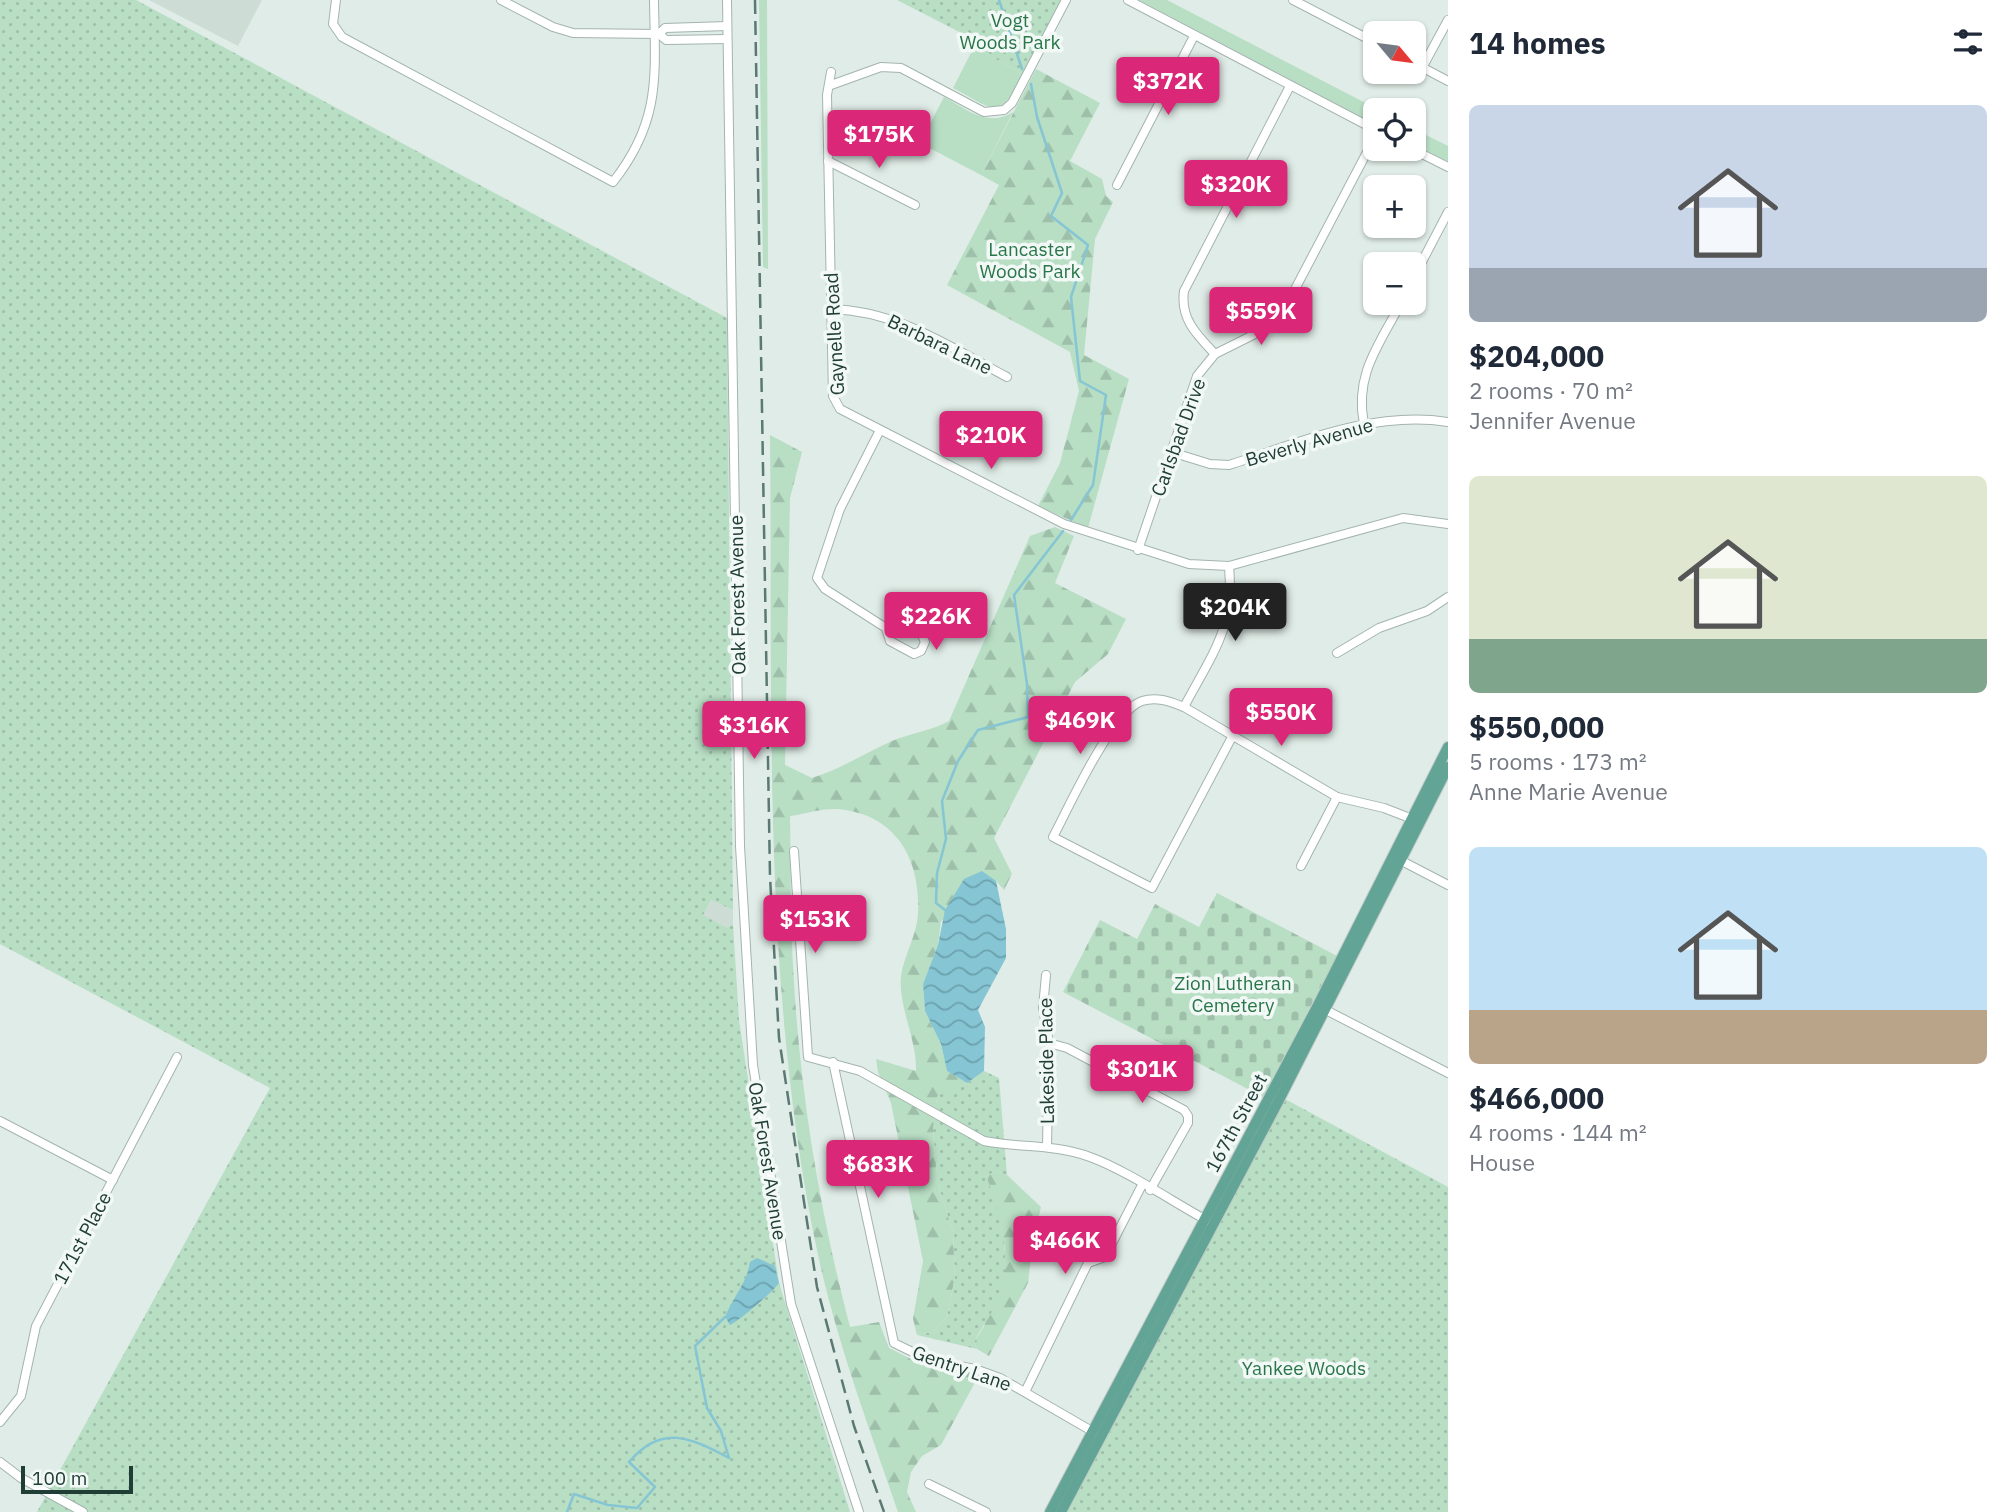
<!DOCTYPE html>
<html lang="en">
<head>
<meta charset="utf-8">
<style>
	body { margin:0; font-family:"IBM Plex Sans",sans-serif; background:#f2f2f3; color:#1f2937; height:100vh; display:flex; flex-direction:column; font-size:26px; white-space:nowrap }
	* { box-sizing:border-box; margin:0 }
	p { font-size:23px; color:#747a83 }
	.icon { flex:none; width:38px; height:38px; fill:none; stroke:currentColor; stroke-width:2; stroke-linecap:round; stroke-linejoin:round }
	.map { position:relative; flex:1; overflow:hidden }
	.details { display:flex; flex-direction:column; background:#fff; width:560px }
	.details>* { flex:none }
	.needle { width:46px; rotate:119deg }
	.controls { position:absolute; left:1363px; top:21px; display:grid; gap:14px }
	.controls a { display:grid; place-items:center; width:63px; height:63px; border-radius:10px; background:#fff; box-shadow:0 2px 5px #0004; font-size:35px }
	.scale { position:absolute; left:21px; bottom:18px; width:112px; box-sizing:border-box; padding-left:7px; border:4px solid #203d36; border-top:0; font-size:19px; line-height:24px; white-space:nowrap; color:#203d36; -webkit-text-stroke:5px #f1f8f5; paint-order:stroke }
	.price { position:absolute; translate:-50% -60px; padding:0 16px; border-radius:7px; background:#db2777; color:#fff; font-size:23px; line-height:46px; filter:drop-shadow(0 2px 4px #0008) }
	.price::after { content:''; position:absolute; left:50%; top:42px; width:21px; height:16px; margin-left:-10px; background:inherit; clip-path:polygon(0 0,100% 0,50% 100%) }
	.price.on { background:#222; color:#fff }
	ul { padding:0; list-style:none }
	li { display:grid; align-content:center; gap:14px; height:371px; padding:0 21px }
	li span { display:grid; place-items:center; height:217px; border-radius:10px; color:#555 }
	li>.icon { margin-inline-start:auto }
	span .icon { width:126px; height:126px; fill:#fffc; stroke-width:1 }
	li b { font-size:30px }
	h2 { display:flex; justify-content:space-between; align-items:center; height:84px; padding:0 21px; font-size:30px }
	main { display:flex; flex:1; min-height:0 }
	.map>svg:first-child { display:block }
	.built { fill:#cedcd6 }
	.grass { fill:#b8dec4 }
	.forest { fill:url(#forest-firs) }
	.cemetery { fill:url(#cemetery-stones) }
	.park { fill:url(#park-dots) }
	.water { fill:url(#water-waves) }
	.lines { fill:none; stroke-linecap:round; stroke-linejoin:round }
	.stream { stroke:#85c5d4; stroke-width:2.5 }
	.minor-casing { stroke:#a3b4ae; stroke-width:10 }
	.major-casing { stroke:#c1c9c7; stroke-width:12 }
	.minor { stroke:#fff; stroke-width:8 }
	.major { stroke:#62a495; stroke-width:10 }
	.rail { stroke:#5a7972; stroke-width:2.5; stroke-dasharray:14 7; stroke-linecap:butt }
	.labels { text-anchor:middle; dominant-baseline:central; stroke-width:7; stroke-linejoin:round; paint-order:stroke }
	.park-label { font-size:19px; fill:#287649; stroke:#f1f8f5 }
	.street-label { font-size:19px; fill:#203d36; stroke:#f1f8f5 }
</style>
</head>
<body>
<main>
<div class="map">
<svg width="1448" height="1512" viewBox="0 0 1448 1512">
	<defs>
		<pattern id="forest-firs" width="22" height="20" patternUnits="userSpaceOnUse" patternTransform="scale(1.75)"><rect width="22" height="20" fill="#b8dec4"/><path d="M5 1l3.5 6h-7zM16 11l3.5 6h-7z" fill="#9ebfa9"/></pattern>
		<pattern id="cemetery-stones" width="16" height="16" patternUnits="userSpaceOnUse" patternTransform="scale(1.75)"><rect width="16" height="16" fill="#b8dec4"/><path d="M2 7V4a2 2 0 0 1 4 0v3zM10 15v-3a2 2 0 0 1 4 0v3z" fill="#9ebfa9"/></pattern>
		<pattern id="park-dots" width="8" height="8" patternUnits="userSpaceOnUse" patternTransform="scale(1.75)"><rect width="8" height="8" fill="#b8dec4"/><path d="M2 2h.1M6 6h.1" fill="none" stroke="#9ebfa9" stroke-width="1.8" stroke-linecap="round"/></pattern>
		<pattern id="water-waves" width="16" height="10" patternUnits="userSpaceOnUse" patternTransform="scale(1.75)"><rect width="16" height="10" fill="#85c5d4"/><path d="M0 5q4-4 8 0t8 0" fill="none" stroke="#6ca1ad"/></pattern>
	</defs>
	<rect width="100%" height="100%" fill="#e0ece7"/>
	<g class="built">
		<path d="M149,0H262L238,46Z"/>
		<path d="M711,900L733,910V924L727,929L703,915Z"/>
	</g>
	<g class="grass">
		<path d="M759,0H767L768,269L763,267Z"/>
		<path d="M1139,0H1167L1379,110H1376L1375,124Z"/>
		<path d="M974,47L1023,74C999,122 995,110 953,88Z"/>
		<path d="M944,97C968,110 988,128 1013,112L981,175L920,143Z"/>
		<path d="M1414,129L1448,146V162L1414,144Z"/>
	</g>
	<g class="forest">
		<path d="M1036,69L1100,103L1070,161L1102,179L1106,196L1113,202L1095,239L1084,355L1129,379L1088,528L1038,506L1060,463L1079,391L1070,352L947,285L999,185L981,175Z"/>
		<path d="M770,435L802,452L790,498L785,765L812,778C841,769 865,753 892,741C911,733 931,731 949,721L1030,536L1055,527L1074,536L1055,583L1126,619L1108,654L1075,682L994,838L1012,874L1004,890L996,881L941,921L938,945L923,984L925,1011L941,1044L947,1071L967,1083L937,1097L933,1131L938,1184L953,1232L955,1277L947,1317L933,1332L917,1335L913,1319L923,1261L891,1103L878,1072L876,1059L916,1071C917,1039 898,1007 901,976C904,955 917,935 918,914C921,860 897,814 837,809C822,808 805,814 790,816C791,865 790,915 793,965C799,1087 819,1209 850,1327L879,1322L889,1348L923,1365L979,1375L941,1445L922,1456L911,1472L907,1492L916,1512H898C869,1427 837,1343 818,1255C761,987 773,708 770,435Z"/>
		<path d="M996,1172L1007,1175L1041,1207L1033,1240L1028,1283L989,1356L977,1349L974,1342L984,1326L1005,1249L986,1175Z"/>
	</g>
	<path class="cemetery" d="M1217,893L1337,956L1263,1097L1063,992L1100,920L1137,939L1155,904L1199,927Z"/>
	<g class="park">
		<path d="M0,0H136L727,318L733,910L711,900L703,915L727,928L733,924L739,1020L779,1283L850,1512H37L270,1088L0,944Z"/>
		<path d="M897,0H1062L1023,74L974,47L977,41Z"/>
		<path d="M984,1071L999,1078L1007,1175L996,1172L986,1175C1000,1215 1015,1263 996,1304C990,1317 980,1329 974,1342L977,1349L917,1335L933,1332L947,1317L955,1277L953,1232L938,1184L933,1131L937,1096L967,1083Z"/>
		<path d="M1285,1099L1448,1187V1512H1066Z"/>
	</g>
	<g class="water">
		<path d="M982,871L996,881L1006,929V958L978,1010L985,1027L984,1071L967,1083L947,1071L941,1044L925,1011L923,984L938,945L945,910L964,879Z"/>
		<path d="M757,1258L775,1266L779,1283C774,1291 739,1321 730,1325L725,1317C733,1297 747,1283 750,1262Z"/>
	</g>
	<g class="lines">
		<g class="stream">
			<path d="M999,0L1022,69"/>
			<path d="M1031,84L1037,117L1062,193L1051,216L1088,245L1071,297L1080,381L1106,395L1093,485L1071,520"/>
			<path d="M945,910L936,903L937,873L946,839L942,801L958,761L978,730L1028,717L1027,684L1014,595L1063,531"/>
			<path d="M567,1512L574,1494L608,1505L637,1508L655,1487L629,1462C662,1423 691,1438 729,1458L721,1431L707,1408L695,1346L725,1317"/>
		</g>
		<defs>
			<g id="minor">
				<path d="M336,0L333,24L342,37L613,182C662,120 655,74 654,0"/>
				<path d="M501,0L553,27L573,33L659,34L666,40L727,39"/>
				<path d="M727,0L740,846L753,1065L791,1304L859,1512"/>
				<path d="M1128,0L1376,130"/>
				<path d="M1293,0L1376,43"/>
				<path d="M659,34L665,28L727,26"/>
				<path d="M1414,63L1448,81"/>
				<path d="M1422,68L1448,20"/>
				<path d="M831,72L827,95L833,396L840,409L1064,524L1189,564L1229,566L1403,518L1448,524"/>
				<path d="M831,85L881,67L901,68L984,112L1004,110L1012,103L1066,0"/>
				<path d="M1412,149L1448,167"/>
				<path d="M828,161L915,205"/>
				<path d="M1117,185L1194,36"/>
				<path d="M1414,277L1448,212"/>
				<path d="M831,309C898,311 948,346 1007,377"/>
				<path d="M1215,354C1197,335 1180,319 1184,291L1290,86"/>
				<path d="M1364,424C1354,375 1379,345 1401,303"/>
				<path d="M880,430L840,509L817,578L825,589L886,628L890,641L914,654L921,651L925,642L922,635L896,622L886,628"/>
				<path d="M1171,452L1210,464L1229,465C1298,443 1374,410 1448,422"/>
				<path d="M1138,550L1197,376L1215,354L1253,335L1283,312L1376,135"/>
				<path d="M1337,653L1379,628L1427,611L1448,597"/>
				<path d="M1184,707C1212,654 1235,628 1229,566"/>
				<path d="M1232,737L1152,888L1053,837C1069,807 1112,711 1142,701C1157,696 1171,702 1184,707L1337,797L1384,808L1415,820"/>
				<path d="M794,851L808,1057L860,1071L984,1141C1020,1148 1055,1144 1090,1157C1126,1170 1173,1202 1208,1221"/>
				<path d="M1398,859L1448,885"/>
				<path d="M1301,866L1337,797"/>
				<path d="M1046,975L1043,1008L1049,1043L1047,1146"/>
				<path d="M1320,1007L1448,1073"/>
				<path d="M1049,1043L1067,1048L1184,1110L1188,1116V1123L1150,1190"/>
				<path d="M833,1062L894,1343L931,1361L975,1369L1000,1378L1097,1434"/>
				<path d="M0,1121L113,1180"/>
				<path d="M1025,1392L1088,1263L1105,1257L1142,1185"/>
				<path d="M0,1422L21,1396L36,1326L177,1057"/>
				<path d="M0,1462L21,1478L83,1512"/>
				<path d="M929,1484L986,1512"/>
			</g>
			<g id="major">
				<path d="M1050,1512L1318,1005L1448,747"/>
				<path d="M1061,1512L1278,1102L1448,767"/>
			</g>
		</defs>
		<use href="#minor" class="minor-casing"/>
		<use href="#major" class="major-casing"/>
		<use href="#minor" class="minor"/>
		<use href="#major" class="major"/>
		<path class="rail" d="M755,0L770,877L779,1038L817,1287L854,1426L884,1512"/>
	</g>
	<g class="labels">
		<g class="park-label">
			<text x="1010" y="20">Vogt<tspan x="1010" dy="22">Woods Park</tspan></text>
			<text x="1030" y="249">Lancaster<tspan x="1030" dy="22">Woods Park</tspan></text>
			<text x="1233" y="983">Zion Lutheran<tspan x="1233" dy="22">Cemetery</tspan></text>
			<text x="1304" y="1368">Yankee Woods</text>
		</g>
		<g class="street-label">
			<text transform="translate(834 334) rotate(-93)">Gaynelle Road</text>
			<text transform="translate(940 344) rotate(26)">Barbara Lane</text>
			<text transform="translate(1178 437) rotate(-70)">Carlsbad Drive</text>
			<text transform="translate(1309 442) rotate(-16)">Beverly Avenue</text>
			<text transform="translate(737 595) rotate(-91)">Oak Forest Avenue</text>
			<text transform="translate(1046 1061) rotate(-91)">Lakeside Place</text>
			<text transform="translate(1236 1123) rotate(-62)">167th Street</text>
			<text transform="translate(768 1161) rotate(81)">Oak Forest Avenue</text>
			<text transform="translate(82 1238) rotate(-62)">171st Place</text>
			<text transform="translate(962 1368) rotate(19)">Gentry Lane</text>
		</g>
	</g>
</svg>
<div class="controls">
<a><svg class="needle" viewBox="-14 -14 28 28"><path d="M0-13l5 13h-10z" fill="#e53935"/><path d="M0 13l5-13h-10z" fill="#747a83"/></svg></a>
<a><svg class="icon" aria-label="locate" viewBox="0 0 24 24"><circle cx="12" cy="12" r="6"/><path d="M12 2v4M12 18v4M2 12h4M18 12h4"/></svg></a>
<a>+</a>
<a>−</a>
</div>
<div class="scale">100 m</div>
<b class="price" style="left:1168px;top:117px">$372K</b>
<b class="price" style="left:879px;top:170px">$175K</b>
<b class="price" style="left:1236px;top:220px">$320K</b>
<b class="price" style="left:1261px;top:347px">$559K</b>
<b class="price" style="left:991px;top:471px">$210K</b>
<b class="price on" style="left:1235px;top:643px">$204K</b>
<b class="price" style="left:936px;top:652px">$226K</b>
<b class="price" style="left:1281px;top:748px">$550K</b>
<b class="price" style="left:1080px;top:756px">$469K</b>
<b class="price" style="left:754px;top:761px">$316K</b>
<b class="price" style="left:815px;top:955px">$153K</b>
<b class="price" style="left:1142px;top:1105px">$301K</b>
<b class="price" style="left:878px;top:1200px">$683K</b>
<b class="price" style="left:1065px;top:1276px">$466K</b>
</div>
<section class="details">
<h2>14 homes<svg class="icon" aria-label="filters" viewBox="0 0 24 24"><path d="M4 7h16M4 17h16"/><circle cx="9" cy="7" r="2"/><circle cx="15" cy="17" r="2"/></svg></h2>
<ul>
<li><span style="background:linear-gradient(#c9d6e8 75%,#9aa5b1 0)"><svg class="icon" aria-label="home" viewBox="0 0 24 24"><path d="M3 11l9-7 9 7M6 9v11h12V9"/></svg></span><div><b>$204,000</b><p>2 rooms · 70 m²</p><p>Jennifer Avenue</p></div></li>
<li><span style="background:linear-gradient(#dfe7d0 75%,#7fa58c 0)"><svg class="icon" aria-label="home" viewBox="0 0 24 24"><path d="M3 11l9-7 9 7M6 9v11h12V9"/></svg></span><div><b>$550,000</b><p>5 rooms · 173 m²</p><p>Anne Marie Avenue</p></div></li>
<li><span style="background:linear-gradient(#bfe0f5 75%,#b9a48a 0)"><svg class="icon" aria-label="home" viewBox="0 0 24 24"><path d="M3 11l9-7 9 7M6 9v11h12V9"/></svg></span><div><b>$466,000</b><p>4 rooms · 144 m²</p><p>House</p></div></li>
</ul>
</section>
</main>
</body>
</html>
